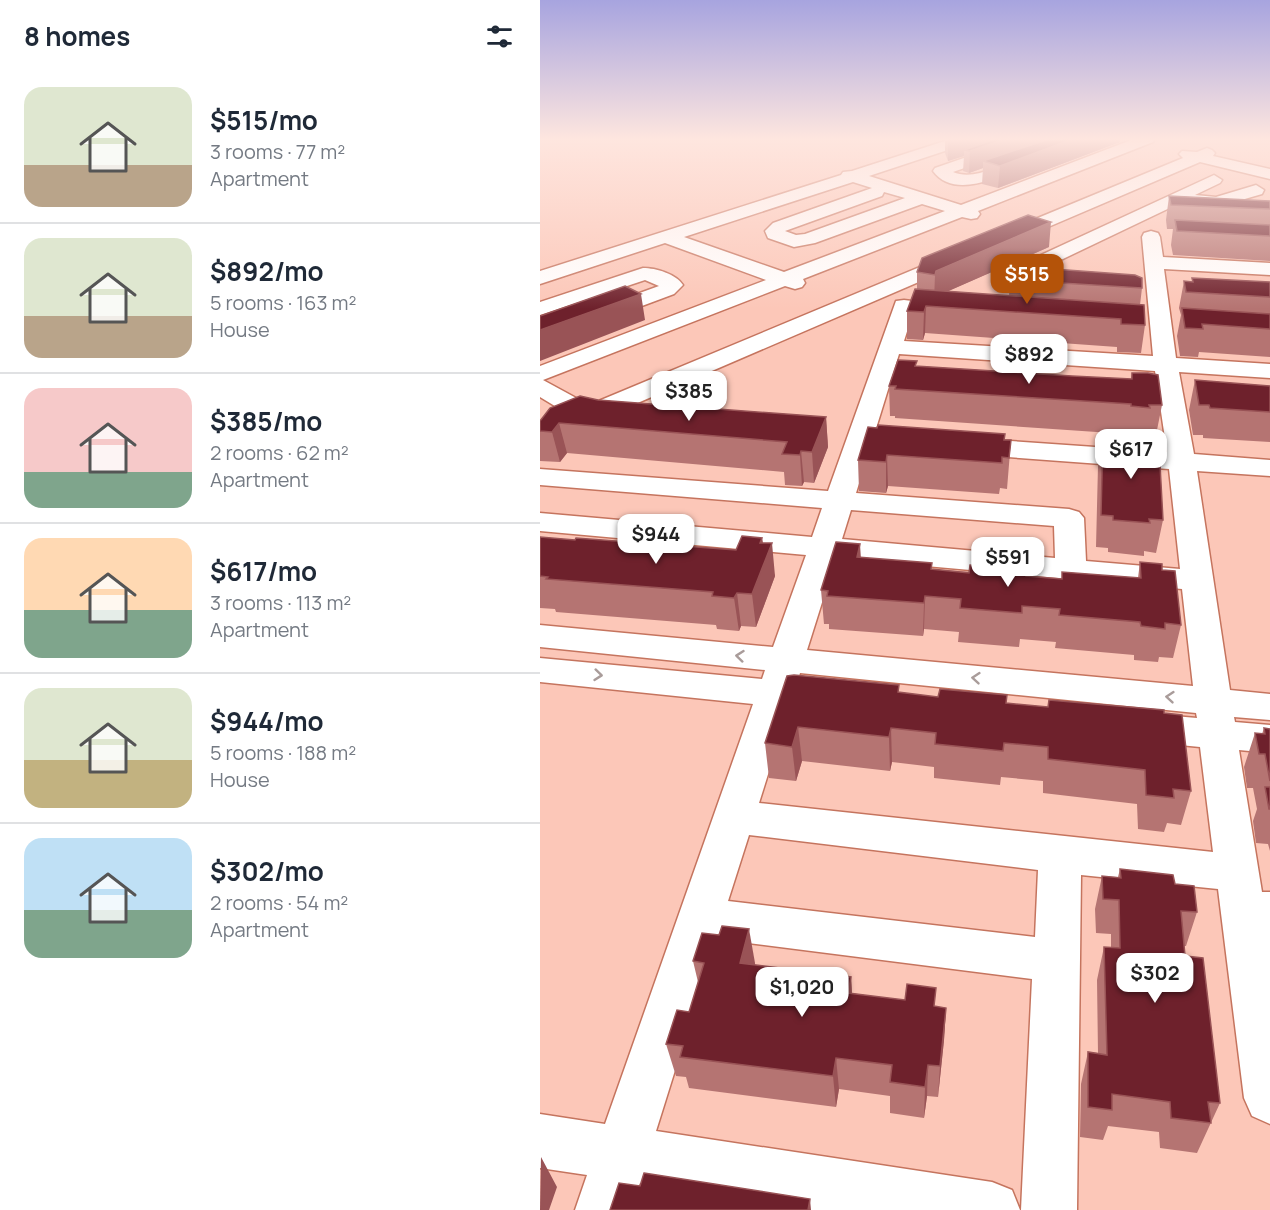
<!DOCTYPE html>
<html lang="en">
<head>
<meta charset="utf-8">
<style>
	body { margin:0; font-family:Manrope,sans-serif; background:#f6f6f7; color:#1f2937; height:100vh; display:flex; flex-direction:column; font-size:22px; white-space:nowrap }
	* { box-sizing:border-box; margin:0 }
	p { font-size:20px; color:#747a83 }
	.icon { flex:none; width:33px; height:33px; fill:none; stroke:currentColor; stroke-width:2; stroke-linecap:round; stroke-linejoin:round }
	.map { position:relative; flex:1; overflow:hidden }
	.sheet { display:flex; flex-direction:column; background:#fff; width:540px }
	.sheet>* { flex:none }
	.price { position:absolute; translate:-50% -51px; padding:0 14px; border-radius:12px; background:#fff; color:#222; font-size:20px; line-height:39px; filter:drop-shadow(0 2px 3px #0008) }
	.price::after { content:''; position:absolute; left:50%; top:36px; width:18px; height:14px; margin-left:-9px; background:inherit; clip-path:polygon(0 0,100% 0,50% 100%) }
	.price.selected { background:#b45309; color:#fff }
	ul { padding:0; list-style:none }
	li { display:flex; align-items:center; gap:18px; height:150px; padding:0 24px }
	li+li { border-top:2px solid #e0e1e3 }
	li span { display:grid; place-items:center; flex:none; width:168px; height:120px; border-radius:18px; color:#555 }
	li>.icon { margin-inline-start:auto }
	span .icon { width:72px; height:72px; fill:#fffc; stroke-width:1 }
	li b { font-size:26px }
	h2 { display:flex; justify-content:space-between; align-items:center; height:72px; padding:0 24px; font-size:26px }
	main { display:flex; flex:1; min-height:0 }
	.map>svg:first-child { display:block }
	.lines { fill:none; stroke-linecap:round; stroke-linejoin:round }
	.minor-casing { stroke:#c5745e; stroke-width:3 }
	.minor { fill:#fff; fill-rule:evenodd }
	.wall { fill:#b57472 }
	.shaded-wall { fill:#995356 }
	.building { fill:#6e212c; stroke:#995356; stroke-width:1.5 }
	.oneway { stroke:#a99c9a }
</style>
</head>
<body>
<main>
<section class="sheet">
<h2>8 homes<svg class="icon" aria-label="filters" viewBox="0 0 24 24"><path d="M4 7h16M4 17h16"/><circle cx="9" cy="7" r="2"/><circle cx="15" cy="17" r="2"/></svg></h2>
<ul>
<li><span style="background:linear-gradient(#dfe7d0 65%,#b9a48a 0)"><svg class="icon" aria-label="home" viewBox="0 0 24 24"><path d="M3 11l9-7 9 7M6 9v11h12V9"/></svg></span><div><b>$515/mo</b><p>3 rooms · 77 m²</p><p>Apartment</p></div></li>
<li><span style="background:linear-gradient(#dfe7d0 65%,#b9a48a 0)"><svg class="icon" aria-label="home" viewBox="0 0 24 24"><path d="M3 11l9-7 9 7M6 9v11h12V9"/></svg></span><div><b>$892/mo</b><p>5 rooms · 163 m²</p><p>House</p></div></li>
<li><span style="background:linear-gradient(#f6c9c9 70%,#7fa58c 0)"><svg class="icon" aria-label="home" viewBox="0 0 24 24"><path d="M3 11l9-7 9 7M6 9v11h12V9"/></svg></span><div><b>$385/mo</b><p>2 rooms · 62 m²</p><p>Apartment</p></div></li>
<li><span style="background:linear-gradient(#ffd9b3 60%,#7fa58c 0)"><svg class="icon" aria-label="home" viewBox="0 0 24 24"><path d="M3 11l9-7 9 7M6 9v11h12V9"/></svg></span><div><b>$617/mo</b><p>3 rooms · 113 m²</p><p>Apartment</p></div></li>
<li><span style="background:linear-gradient(#dfe7d0 60%,#c2b280 0)"><svg class="icon" aria-label="home" viewBox="0 0 24 24"><path d="M3 11l9-7 9 7M6 9v11h12V9"/></svg></span><div><b>$944/mo</b><p>5 rooms · 188 m²</p><p>House</p></div></li>
<li><span style="background:linear-gradient(#bfe0f5 60%,#7fa58c 0)"><svg class="icon" aria-label="home" viewBox="0 0 24 24"><path d="M3 11l9-7 9 7M6 9v11h12V9"/></svg></span><div><b>$302/mo</b><p>2 rooms · 54 m²</p><p>Apartment</p></div></li>
</ul>
</section>
<div class="map">
<svg width="730" height="1210" viewBox="0 0 730 1210">
	<rect width="100%" height="100%" fill="#fcc7b8"/>
	<g class="lines">
		<defs>
			<g id="minor">
				<path d="M411,139H434L432,142L329,176L421,205L594,139H615L613,142L438,211L440,214L437,218L431,219L422,217L263,279L265,283L262,287L255,289L245,286L3,380L49,405L411,254H425L428,258L425,262L72,414L80,420L76,425L67,428L50,423L0,443V426L28,414L0,397V366L226,280L125,243L0,284V271L301,175L303,172L312,171ZM313,182L332,188L233,223L225,231L228,238L254,247L275,243L382,204L405,211L244,272L144,237ZM344,192L365,198L265,234L256,235L245,231L342,196Z"/>
				<path d="M479,139H501L499,142L413,172C436,182 463,162 484,156L492,161L490,164C463,175 415,201 393,171L395,168Z"/>
				<path d="M667,148L672,150L675,153L673,156L730,169V179L660,162L473,242H459L457,238L459,234L643,158L639,154L642,151L657,152Z"/>
				<path d="M674,175L682,180L680,183L655,195L676,197L716,185L724,190L722,194L677,207L638,204L481,279L520,283L523,287L520,291C506,295 467,294 458,281L462,273Z"/>
				<path d="M611,231L618,233L620,237L623,257L730,263V275L624,269L636,358L730,364V378L639,372L654,454L730,460V476L657,471L690,690L730,694V720L694,717L695,722L730,725V753L699,750L722,892H730V1124L712,1116L704,1098L678,889L541,875L537,1210H481L492,979L176,939L116,1131L452,1182L472,1190L480,1210H270L100,1183L91,1210H35L47,1175L0,1168V1114L65,1124L213,704L0,682V658L222,679L225,670L0,647V625L233,647L266,555L0,531V513L272,537L282,508L0,485V469L288,491L356,301L364,300L372,301L375,306L364,341L613,356L602,237L604,233ZM359,354L615,371L627,452L427,438L418,440L414,446L418,452L427,454L629,469L640,569L546,561L544,518L539,512L529,509L316,493ZM311,510L514,526L515,558L302,539ZM296,558L642,589L653,686L267,650ZM260,673L656,713L657,718L599,713L586,717L580,727L586,737L599,741L660,747L673,852L219,803L249,707L268,704L273,695L268,686L257,683ZM209,835L498,870L495,937L188,901Z"/>
				<path d="M103,268C116,268 136,274 143,285L134,294L0,344V329L119,286L105,280L0,315V302Z"/>
			</g>
		</defs>
		<use href="#minor" class="minor-casing"/>
		<use href="#minor" class="minor"/>
	</g>
	<g class="wall">
		<path d="M405,139H580V142L458,188L442,184L443,168L429,173L423,171L424,156L408,161L405,153Z"/>
		<path d="M629,196L730,201V261L633,255L631,245L633,229H627L626,220Z"/>
		<path d="M509,247L408,291L469,296L470,280L602,288L600,305L605,325L601,353L577,352V347L385,333L383,340L367,339V311L377,289V272Z"/>
		<path d="M652,278L730,282V357L659,352L658,357L640,356L637,336L641,315L639,308L644,281L652,282Z"/>
		<path d="M377,366L532,376L591,379L592,373L622,405L616,435H605L604,438L586,436V434L355,418V416H350L349,386Z"/>
		<path d="M655,380L730,386V442L663,438V435H653L649,410Z"/>
		<path d="M58,400L286,417L288,447L274,483L264,482L262,486L245,485L244,472L27,453L20,462L0,461V421Z"/>
		<path d="M328,427L471,440L467,489L460,488L459,494L348,486L346,493L319,491L318,460Z"/>
		<path d="M563,435L623,520L616,553L604,551V556L568,552V548L556,547L558,466Z"/>
		<path d="M0,537L35,540L196,550L222,538L223,543L235,576L216,627L201,626L199,631L177,629L176,625L16,612L15,609L0,608Z"/>
		<path d="M321,557L392,569L522,579V572L598,578L600,562L622,570L641,625L633,658L619,657L618,662L594,660V655L515,648L516,642L480,639L479,647L418,642L419,632L384,629L383,636L289,629V624H284L281,590Z"/>
		<path d="M254,675L359,693L398,697L508,707L509,700L624,713L651,791L641,825L627,823L624,832L598,829L597,804L503,793V781L461,777L460,785L394,778V767L352,762L350,771L262,761L256,781L229,778L225,743Z"/>
		<path d="M724,728L730,729V851L728,844L716,843L713,821L717,809L713,788H707L704,767L715,733L722,734Z"/>
		<path d="M580,869L635,884L657,912L646,946H644L645,956L680,1103L657,1153L620,1148L619,1132L568,1126L563,1140L540,1137L541,1084L548,1052L558,1053L557,980L564,947H571V934L556,933L555,909L562,876L578,877Z"/>
		<path d="M153,961L215,963V965L311,977L312,993L406,1008L404,1040L398,1097L387,1096L384,1118L350,1113V1096L299,1089L296,1107L149,1088L146,1077L136,1076L126,1044L149,1012L158,982Z"/>
	</g>
	<g class="shaded-wall">
		<path d="M411,139H526L443,161V168L429,173L430,151L424,150V156L408,161V140Z"/>
		<path d="M533,139H580V142L458,188L460,166Z"/>
		<path d="M511,222L509,247L395,297L394,301L395,275L396,271Z"/>
		<path d="M101,294L105,320L0,361V330Z"/>
		<path d="M386,306L385,333L383,340L384,312Z"/>
		<path d="M286,417L288,447L274,483L272,452Z"/>
		<path d="M19,423L27,453L20,462L12,432Z"/>
		<path d="M261,451L264,482L262,486L260,455Z"/>
		<path d="M347,455L348,486L346,493V462Z"/>
		<path d="M222,538L225,561L232,543L235,576L216,627L212,594L220,543Z"/>
		<path d="M320,544L322,576L317,557Z"/>
		<path d="M197,593L201,626L199,631L194,598Z"/>
		<path d="M385,596L384,629L383,636L384,603Z"/>
		<path d="M258,727L262,761L256,781L252,747Z"/>
		<path d="M351,728L352,762L350,771L349,737Z"/>
		<path d="M209,929L215,963L206,996L200,963Z"/>
		<path d="M311,977L313,1010L308,993Z"/>
		<path d="M406,1008L404,1040L398,1097L400,1066Z"/>
		<path d="M296,1058L299,1089L296,1107L293,1076Z"/>
		<path d="M388,1065L387,1096L384,1118L385,1087Z"/>
		<path d="M1,1157L17,1187L9,1210H0Z"/>
		<path d="M270,1199L271,1210H268Z"/>
	</g>
	<g class="building">
		<path d="M455,139H466L430,151L424,150Z"/>
		<path d="M509,139H533L460,166L443,161Z"/>
		<path d="M629,196L730,201V209L631,205Z"/>
		<path d="M488,215L511,222L396,271L395,275L377,272L382,258Z"/>
		<path d="M635,220L730,225V236L637,231Z"/>
		<path d="M471,266L595,275L602,278V288L470,280Z"/>
		<path d="M652,278L730,282V297L646,292L644,281L653,282Z"/>
		<path d="M85,286L101,294L0,330V316Z"/>
		<path d="M375,289L604,305L605,325L581,324V319L386,306L384,312L367,311Z"/>
		<path d="M642,308L730,314V329L662,324L663,329L645,328Z"/>
		<path d="M358,360L377,361L375,366L532,376L592,379V373H608L618,375L622,405H609L610,408L591,406V404L355,389L356,386H349Z"/>
		<path d="M655,380L730,386V412L670,408L669,405H659Z"/>
		<path d="M40,396L58,400L286,417L272,452L261,451L260,455L242,454L247,442L19,423L12,432L0,431V421L10,408Z"/>
		<path d="M338,425L465,434L464,440H471L469,458L462,457V463L347,455L346,462L318,460L328,427L337,428Z"/>
		<path d="M563,435L614,440V445L619,446L623,520L609,519L610,523L573,520V516L561,515Z"/>
		<path d="M202,536L222,538L220,543H232L212,594L197,593L194,598L172,596L173,592L6,579L8,577L0,576V537L35,540L36,538L196,550Z"/>
		<path d="M296,542L320,544L317,557L392,563L391,569L429,573L430,565L486,570V576L522,579V572L601,578L600,562L622,564V570L635,571L641,625L625,623V629L601,626L600,622L519,615L520,609L482,606V613L420,608L421,599L385,596L384,603L287,596L288,591L281,590Z"/>
		<path d="M254,675L359,685L358,692L398,697L400,689L467,695L466,703L508,707L509,700L624,710V713L642,715L651,791L633,789L634,798L606,795L605,770L508,759V747L464,743L463,751L395,744L396,733L351,728L349,737L258,727L252,747L225,743L247,676Z"/>
		<path d="M724,728L730,729V781L725,754H719L715,733L725,734Z"/>
		<path d="M725,787H730V809H729Z"/>
		<path d="M580,869L633,875L635,884L654,886L657,912L641,911L645,956L663,958L680,1103L668,1102L671,1123L631,1118L630,1102L572,1094V1110L548,1107V1052L567,1055L564,947L580,948L579,900L563,899L562,876L581,878Z"/>
		<path d="M182,926L209,929L200,963L311,977L308,993L365,1000L367,984L396,988L394,1006L406,1008L400,1066L388,1065L385,1087L350,1082L352,1065L296,1058L293,1076L140,1057L143,1046L126,1044L137,1010L149,1012L164,963L153,961L162,933L179,935Z"/>
		<path d="M104,1173L270,1199L268,1210H70L79,1183L100,1186Z"/>
	</g>
	<defs><path id="oneway-chevron" d="M-2-3.5L2.5 0L-2 3.5" fill="none" stroke-width="1.6" stroke-linecap="round" stroke-linejoin="round" transform="scale(1.5)"/></defs>
	<g class="oneway">
		<use href="#oneway-chevron" transform="translate(200 656) rotate(-174)"/>
		<use href="#oneway-chevron" transform="translate(58 675) rotate(6)"/>
		<use href="#oneway-chevron" transform="translate(436 678) rotate(-175)"/>
		<use href="#oneway-chevron" transform="translate(630 697) rotate(-175)"/>
	</g>
	<linearGradient id="sky" x2="0" y2="1"><stop stop-color="#a7a4df"/><stop offset="0.45" stop-color="#fee6df"/><stop offset="1" stop-color="#fee6df" stop-opacity="0"/></linearGradient>
	<rect width="730" height="309" fill="url(#sky)"/>
</svg>
<b class="price selected" style="left:487px;top:305px">$515</b>
<b class="price" style="left:489px;top:385px">$892</b>
<b class="price" style="left:149px;top:422px">$385</b>
<b class="price" style="left:591px;top:480px">$617</b>
<b class="price" style="left:116px;top:565px">$944</b>
<b class="price" style="left:468px;top:588px">$591</b>
<b class="price" style="left:615px;top:1004px">$302</b>
<b class="price" style="left:262px;top:1018px">$1,020</b>
</div>
</main>
</body>
</html>
